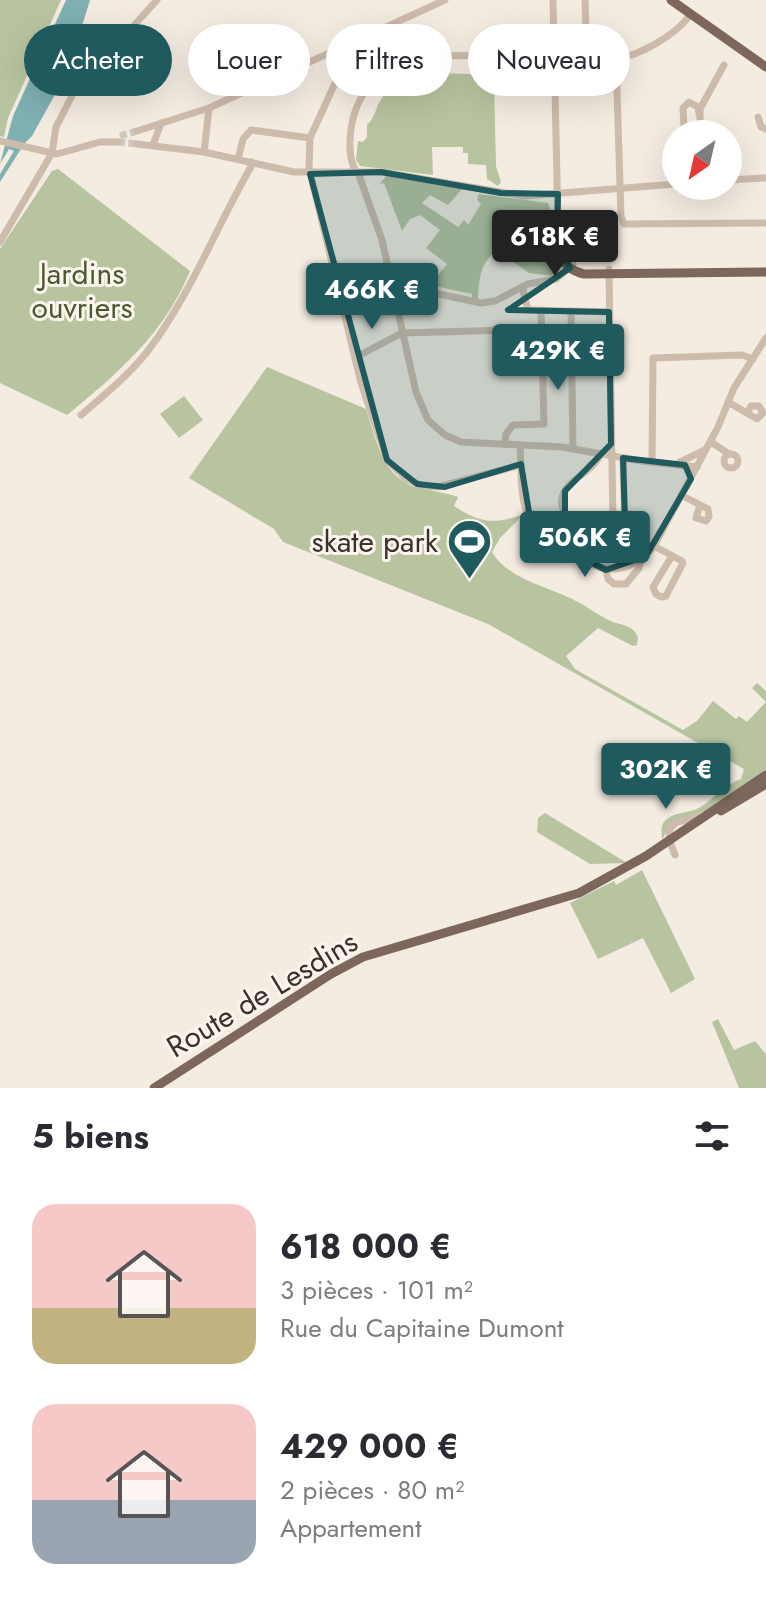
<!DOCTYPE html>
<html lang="fr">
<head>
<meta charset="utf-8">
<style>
	body { margin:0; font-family:Jost,sans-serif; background:#f2f2f3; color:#2b2b33; height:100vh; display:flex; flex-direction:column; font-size:30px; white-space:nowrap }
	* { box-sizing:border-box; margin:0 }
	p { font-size:26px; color:#7c7c81 }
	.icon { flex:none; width:44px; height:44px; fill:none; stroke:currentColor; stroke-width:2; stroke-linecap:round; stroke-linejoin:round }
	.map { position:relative; height:1088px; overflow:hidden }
	.sheet { display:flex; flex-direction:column; background:#fff; flex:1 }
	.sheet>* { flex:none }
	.banner { position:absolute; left:24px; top:24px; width:718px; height:72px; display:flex; gap:16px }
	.needle { width:52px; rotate:214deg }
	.tools { position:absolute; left:662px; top:120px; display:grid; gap:16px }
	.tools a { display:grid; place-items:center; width:80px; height:80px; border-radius:50%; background:#fff; box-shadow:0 8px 32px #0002; font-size:40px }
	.price { position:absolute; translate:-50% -68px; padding:0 18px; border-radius:8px; background:#1f5a5e; color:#fff; font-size:26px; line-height:52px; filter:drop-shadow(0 2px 4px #0008) }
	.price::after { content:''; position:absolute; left:50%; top:48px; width:24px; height:18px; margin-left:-12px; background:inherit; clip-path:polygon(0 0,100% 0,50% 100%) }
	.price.active { background:#222; color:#fff }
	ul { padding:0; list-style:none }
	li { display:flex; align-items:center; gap:24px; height:200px; padding:0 32px }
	li span { display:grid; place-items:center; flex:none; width:224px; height:160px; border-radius:24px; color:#555 }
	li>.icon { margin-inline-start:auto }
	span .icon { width:96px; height:96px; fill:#fffc; stroke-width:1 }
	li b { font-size:34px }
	h2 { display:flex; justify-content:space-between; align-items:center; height:96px; padding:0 32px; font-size:34px }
	.tag { padding:0 28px; border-radius:36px; background:#fff; box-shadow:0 8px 32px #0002; font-size:28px; line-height:72px }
	.tag.active { background:#1f5a5e; color:#fff }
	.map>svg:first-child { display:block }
	.green { fill:#b8c4a0 }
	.water { fill:#7fb0b2 }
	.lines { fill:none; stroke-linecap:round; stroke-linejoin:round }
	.minor-tunnel { stroke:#cfc6bd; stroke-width:7; stroke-dasharray:7 3.5; stroke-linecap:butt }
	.minor { stroke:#cdbbac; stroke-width:7 }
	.major { stroke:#7d675c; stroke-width:9 }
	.marked { fill:#1f5a5e; fill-opacity:0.2; stroke:#1f5a5e; stroke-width:6; stroke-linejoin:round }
	.labels { text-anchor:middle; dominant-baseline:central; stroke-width:6; stroke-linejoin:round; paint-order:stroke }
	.park-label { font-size:30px; fill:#4a5a2e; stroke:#fbf5ee }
	.poi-label { font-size:30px; fill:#3b302b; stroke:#fbf5ee; text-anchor:end }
	.street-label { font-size:30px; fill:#3b302b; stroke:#fbf5ee }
</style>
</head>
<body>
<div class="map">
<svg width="766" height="1088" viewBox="0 0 766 1088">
	<rect width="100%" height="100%" fill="#f4ebe1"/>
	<g class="green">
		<path d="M0,0H61L8,118L4,137L0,136Z"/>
		<path d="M485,60L494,61L492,77L494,83L496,166L501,182L498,186L487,179L486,165L468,164V153H463V147H432L433,175L360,166L356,160L358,141L363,142L367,137V125C376,117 375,107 382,98C407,66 444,75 479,74Z"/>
		<path d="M58,169L190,271C164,334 118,373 67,415L0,383V249L52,171Z"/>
		<path d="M386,176L463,188L448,205L430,195L422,203L458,227L464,220L468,225L481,204L477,200L479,194L548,203L552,214V248L559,266L554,276L529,273L496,250C480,265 479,278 478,299L472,298V294L430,285L447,264L426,248L440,230L420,215L410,219L402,231L384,183L380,184Z"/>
		<path d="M267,367L366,409C376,439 382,476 415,487C430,491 444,492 458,497L454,506C480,523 494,525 524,514L500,538L492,552C509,581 552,587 580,603C590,609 601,617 613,622C625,626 632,625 638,637L637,645L633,646L598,628L566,656L575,669L683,730L697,721L713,701L736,719L739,716L747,722L766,702L752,688L757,683L766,691V771L709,810L671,823L662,840C662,834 660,827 664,822C672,812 689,813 699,808C714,799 724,785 741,779L744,769L488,624L283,542L274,529L189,478Z"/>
		<path d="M184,396L203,420L179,438L160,414Z"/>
		<path d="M545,813L627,863L590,864L537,832L538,818Z"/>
		<path d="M642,870L695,979L671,993L643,938L598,959L570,903L614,881L616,885Z"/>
		<path d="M718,1019L734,1050L755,1041L766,1054V1088H739L712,1022Z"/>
	</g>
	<path class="water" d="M66,0H90L68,71L32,136L24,144L0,182V174L14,151L9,149L0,164L13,116Z"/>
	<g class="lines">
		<g class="minor-tunnel">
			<path d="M120,136L137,131"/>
			<path d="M118,142L137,144"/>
		</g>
		<g class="minor">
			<path d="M553,0L558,226"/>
			<path d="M585,0L587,63"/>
			<path d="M691,14C675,36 640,55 614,60C538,73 368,12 351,129C349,144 348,163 359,175L382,240L416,392L428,420L445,435L461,442L562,447L641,461L697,467"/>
			<path d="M616,60L621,216L624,224L766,223"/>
			<path d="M378,77L368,65L359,61L336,81L310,138L309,168L361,383L387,460L406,479L423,486L438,487L521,465"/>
			<path d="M699,114L698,107L689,102L683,108L684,128H700"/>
			<path d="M758,117L761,127L766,129"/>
			<path d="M137,131L209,108L445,0"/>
			<path d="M700,134V109L724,65"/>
			<path d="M0,141L57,154L100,142H118"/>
			<path d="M137,144L204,152L294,172H381L524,196L676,184"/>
			<path d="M153,145L161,123"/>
			<path d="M204,152L209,108"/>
			<path d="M238,159L243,139L251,130L310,138"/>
			<path d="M728,180L766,178"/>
			<path d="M0,242L52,153L56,127L74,92L157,0"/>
			<path d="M609,269L613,526"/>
			<path d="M522,287L528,310L609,312"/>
			<path d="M395,294L434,293L481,303L495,301L528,284L556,279L573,264"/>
			<path d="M571,311L573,448"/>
			<path d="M356,357L402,333L542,329"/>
			<path d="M728,402L757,419L763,413L759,406H751L747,413"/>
			<path d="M81,415C104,395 128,376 147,352C191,295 216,227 252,165L251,162"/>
			<path d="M711,442L729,454"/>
			<path d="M505,444L506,434L513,425L544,424L541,310"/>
			<path d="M520,445C523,498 515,522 567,551C578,557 589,564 601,568C620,573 643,562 654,546L718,427L734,388L766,338"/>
			<path d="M602,453C592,472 575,476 565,490C554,509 572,524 588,529C599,532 609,525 620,529L625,526L623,458"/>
			<circle cx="731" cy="461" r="7"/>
			<path d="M652,462L653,358L742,355L753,359"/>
			<path d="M680,462L705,450"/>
			<path d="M681,495L708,509L709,517L706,521L696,518L700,505"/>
			<path d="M654,546L682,561L683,563L666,596L661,597L656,594L653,587L672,556"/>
			<path d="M606,570L608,579L614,584H626L639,568L641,559"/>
			<path d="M675,855L669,839L670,828L677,822L701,817"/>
		</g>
		<g class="major">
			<path d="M671,0L766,67"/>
			<path d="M558,226C557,248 558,268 584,274L766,272"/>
			<path d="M721,811L766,784"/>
			<path d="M154,1088L331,974L363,957L579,893L646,856L766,775"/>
		</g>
	</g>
	<path class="marked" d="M381,172L501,193L558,194L557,245L570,268L508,310L609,312L611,444L565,491V514L586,528L625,524L623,458L685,465L691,479L646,556L606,570L546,539L531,524L521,464L445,487L417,484L387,460L310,174Z"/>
	<defs>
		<symbol id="stadium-pin" viewBox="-11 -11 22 30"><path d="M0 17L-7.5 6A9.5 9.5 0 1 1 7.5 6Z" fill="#1f5a5e" stroke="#fbf5ee"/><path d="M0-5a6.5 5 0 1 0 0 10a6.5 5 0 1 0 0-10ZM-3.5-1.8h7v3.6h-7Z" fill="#fff"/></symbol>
	</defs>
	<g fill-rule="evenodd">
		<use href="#stadium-pin" x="444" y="516" width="51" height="69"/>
	</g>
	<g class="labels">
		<g class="park-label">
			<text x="82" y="273">Jardins<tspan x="82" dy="34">ouvriers</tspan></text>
		</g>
		<g class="poi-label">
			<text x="438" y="541">skate park</text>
		</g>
		<g class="street-label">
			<text transform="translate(262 994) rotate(-31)">Route de Lesdins</text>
		</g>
	</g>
</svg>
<div class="tools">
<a><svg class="needle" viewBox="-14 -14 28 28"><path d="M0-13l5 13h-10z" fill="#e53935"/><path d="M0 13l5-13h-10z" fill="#7c7c81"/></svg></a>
</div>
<b class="price active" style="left:555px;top:278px">618K €</b>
<b class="price" style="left:372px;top:331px">466K €</b>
<b class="price" style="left:558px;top:392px">429K €</b>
<b class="price" style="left:585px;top:579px">506K €</b>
<b class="price" style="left:666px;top:811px">302K €</b>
<div class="banner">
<a class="tag active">Acheter</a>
<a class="tag">Louer</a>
<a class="tag">Filtres</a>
<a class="tag">Nouveau</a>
</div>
</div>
<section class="sheet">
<h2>5 biens<svg class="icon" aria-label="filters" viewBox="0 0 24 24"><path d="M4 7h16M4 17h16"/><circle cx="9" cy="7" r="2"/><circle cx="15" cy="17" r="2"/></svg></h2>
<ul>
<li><span style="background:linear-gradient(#f6c9c9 65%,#c2b280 0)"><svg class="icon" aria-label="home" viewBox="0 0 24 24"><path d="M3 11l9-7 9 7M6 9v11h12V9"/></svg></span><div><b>618 000 €</b><p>3 pièces · 101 m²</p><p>Rue du Capitaine Dumont</p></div></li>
<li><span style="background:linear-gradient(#f6c9c9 60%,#9aa5b1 0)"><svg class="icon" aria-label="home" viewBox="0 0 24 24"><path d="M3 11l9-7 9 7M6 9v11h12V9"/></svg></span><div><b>429 000 €</b><p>2 pièces · 80 m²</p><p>Appartement</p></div></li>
</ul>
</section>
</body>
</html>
